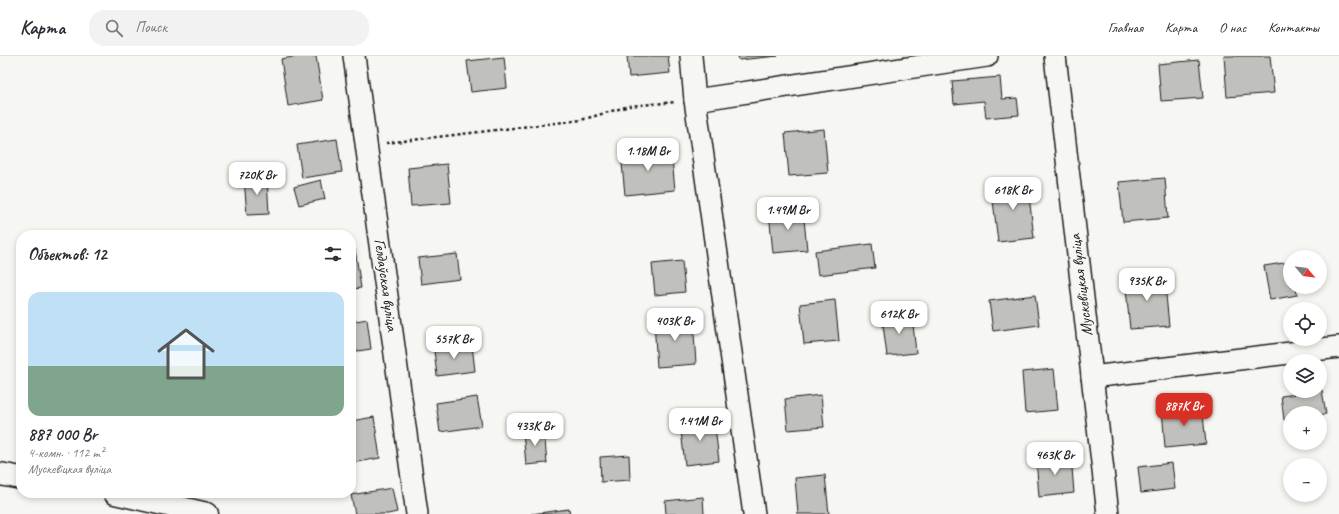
<!DOCTYPE html>
<html lang="ru">
<head>
<meta charset="utf-8">
<style>
	body { margin:0; font-family:Caveat,sans-serif; background:#f2f2f3; color:#2b2b33; height:100vh; display:flex; flex-direction:column; font-size:15px; white-space:nowrap }
	* { box-sizing:border-box; margin:0 }
	p { font-size:13px; color:#7c7c81 }
	.icon { flex:none; width:22px; height:22px; fill:none; stroke:currentColor; stroke-width:2; stroke-linecap:round; stroke-linejoin:round }
	.map { position:relative; flex:1; overflow:hidden }
	.side { position:absolute; left:16px; top:174px; width:340px; height:268px; display:flex; flex-direction:column; background:#fff; border-radius:16px; box-shadow:0 2px 6px #0003 }
	.side>* { flex:none }
	.needle { width:26px; rotate:119deg }
	.buttons { position:absolute; left:1283px; top:194px; display:grid; gap:8px }
	.buttons a { display:grid; place-items:center; width:44px; height:44px; border-radius:50%; background:#fff; box-shadow:0 2px 6px #0003; font-size:20px }
	.price { position:absolute; translate:-50% -34px; padding:0 9px; border-radius:8px; background:#fff; color:#222; font-size:13px; line-height:26px; filter:drop-shadow(0 1px 2px #0008) }
	.price::after { content:''; position:absolute; left:50%; top:24px; width:12px; height:9px; margin-left:-6px; background:inherit; clip-path:polygon(0 0,100% 0,50% 100%) }
	.price.selected { background:#d93025; color:#fff }
	ul { padding:0; list-style:none }
	li { display:grid; align-content:center; gap:8px; height:212px; padding:0 12px }
	li+li { border-top:1px solid #e1e1e2 }
	li span { display:grid; place-items:center; height:124px; border-radius:12px; color:#555 }
	li>.icon { margin-inline-start:auto }
	span .icon { width:72px; height:72px; fill:#fffc; stroke-width:1 }
	li b { font-size:17px }
	h2 { display:flex; justify-content:space-between; align-items:center; height:48px; padding:0 12px; font-size:17px }
	header { display:flex; align-items:center; gap:24px; box-sizing:border-box; height:56px; padding:0 20px; background:#fff; border-bottom:1px solid #e1e1e2 }
	header strong { font-size:19px }
	nav { display:flex; gap:22px; margin-inline-start:auto; font-size:14px }
	.search { width:280px; height:36px; background:#f2f2f3; display:flex; align-items:center; gap:10px; box-sizing:border-box; padding:0 14px; border-radius:16px; color:#7c7c81; font-size:15px }
	.map>svg:first-child { display:block }
	.building { fill:#c0c0bd; stroke:#1c1c1c }
	.lines { fill:none; stroke-linecap:round; stroke-linejoin:round }
	.street-casing { stroke:#1c1c1c; stroke-width:24 }
	.secondary-casing { stroke:#1c1c1c; stroke-width:25 }
	.path { stroke:#1c1c1c; stroke-width:2.5; stroke-dasharray:3 3; stroke-linecap:butt }
	.street { stroke:#f6f6f2; stroke-width:21 }
	.secondary { stroke:#f6f6f2; stroke-width:22 }
	.labels { text-anchor:middle; dominant-baseline:central; stroke-width:3.5; stroke-linejoin:round; paint-order:stroke }
	.street-label { font-size:16px; fill:#1c1c1c; stroke:#f6f6f2 }
</style>
</head>
<body>
<header>
<strong>Карта</strong>
<div class="search"><svg class="icon" aria-label="search" viewBox="0 0 24 24"><circle cx="10" cy="10" r="6"/><path d="M15 15l6 6"/></svg>Поиск</div>
<nav><a>Главная</a><a>Карта</a><a>О нас</a><a>Контакты</a></nav>
</header>
<div class="map">
<svg width="1339" height="458" viewBox="0 0 1339 458">
	<rect width="100%" height="100%" fill="#f6f6f2"/>
	<filter id="ink" filterUnits="userSpaceOnUse"><feTurbulence type="fractalNoise" baseFrequency=".025" numOctaves="2"/><feDisplacementMap in="SourceGraphic" scale="8" xChannelSelector="R" yChannelSelector="G"/><feConvolveMatrix kernelMatrix="1 2 1 2 8 2 1 2 1" color-interpolation-filters="sRGB"/></filter>
	<g filter="url(#ink)">
		<g class="building">
			<path d="M299,0H316L323,44L288,50L281,3Z"/>
			<path d="M627,0H668L670,17L629,21Z"/>
			<path d="M738,0H778L739,4Z"/>
			<path d="M1224,0H1270L1274,37L1227,41Z"/>
			<path d="M504,1L507,32L471,36L467,5Z"/>
			<path d="M1199,4L1203,42L1161,45L1158,8Z"/>
			<path d="M1000,21L1002,43L1017,42L1019,59L986,62L984,45L954,48L952,25Z"/>
			<path d="M824,73L828,117L789,120L785,77Z"/>
			<path d="M337,83L342,116L302,122L297,89Z"/>
			<path d="M671,92L675,134L625,139L621,97Z"/>
			<path d="M447,108L451,147L411,150L408,112Z"/>
			<path d="M267,122L269,158L247,159L244,123Z"/>
			<path d="M1165,122L1168,162L1123,166L1119,126Z"/>
			<path d="M1027,123L1034,182L998,186L991,128Z"/>
			<path d="M321,124L325,143L299,149L294,131Z"/>
			<path d="M803,153L807,194L773,197L769,156Z"/>
			<path d="M872,188L875,212L818,219L815,195Z"/>
			<path d="M355,193L361,232L351,233V194Z"/>
			<path d="M457,198L460,223L421,228L418,202Z"/>
			<path d="M682,205L685,236L655,239L652,208Z"/>
			<path d="M1290,206V231H1298H1296L1297,239L1270,244L1264,210Z"/>
			<path d="M1164,218L1169,270L1130,273L1125,222Z"/>
			<path d="M1035,239L1039,269L993,275L989,245Z"/>
			<path d="M835,244L839,285L804,288L800,248Z"/>
			<path d="M912,258L916,297L887,300L882,261Z"/>
			<path d="M693,262L696,308L657,311L654,265Z"/>
			<path d="M367,263L371,293L351,296V266Z"/>
			<path d="M472,289L475,315L437,320L434,294Z"/>
			<path d="M1054,313L1058,354L1025,357L1022,316Z"/>
			<path d="M1320,334H1322L1326,358L1320,359V357H1290V364H1284L1281,340L1320,335Z"/>
			<path d="M821,339L824,371L788,374L785,343Z"/>
			<path d="M477,341L482,370L440,376L436,347Z"/>
			<path d="M1202,349L1206,388L1165,392L1162,353Z"/>
			<path d="M374,361L380,402L351,407V365Z"/>
			<path d="M714,362L719,405L685,409L680,366Z"/>
			<path d="M544,373L547,407L526,409L523,375Z"/>
			<path d="M629,399L630,424L601,426L600,401Z"/>
			<path d="M1071,399L1074,437L1039,441L1036,402Z"/>
			<path d="M1172,407L1175,433L1141,437L1138,411Z"/>
			<path d="M825,419L829,458H798L795,422Z"/>
			<path d="M392,432L397,456L388,458H355L351,439Z"/>
			<path d="M703,441L704,458H666L665,445Z"/>
			<path d="M569,453L570,458H531Z"/>
		</g>
		<g class="lines">
			<defs>
				<g id="street">
					<path d="M354,0L417,458"/>
					<path d="M691,0L695,44L754,458"/>
					<path d="M1055,0L1108,458"/>
					<path d="M695,44L987,0"/>
					<path d="M1092,321L1339,291"/>
				</g>
				<g id="secondary">
					<path d="M0,418L21,422"/>
					<path d="M115,437L207,458"/>
				</g>
			</defs>
			<use href="#street" class="street-casing"/>
			<use href="#secondary" class="secondary-casing"/>
			<path class="path" d="M386,87L581,64L629,50L676,46"/>
			<use href="#street" class="street"/>
			<use href="#secondary" class="secondary"/>
		</g>
	</g>
	<g class="labels">
		<g class="street-label">
			<text transform="translate(386 229) rotate(82)">Гелдаўская вуліца</text>
			<text transform="translate(1081 229) rotate(-97)">Мускевіцкая вуліца</text>
		</g>
	</g>
</svg>
<div class="buttons">
<a><svg class="needle" viewBox="-14 -14 28 28"><path d="M0-13l5 13h-10z" fill="#e53935"/><path d="M0 13l5-13h-10z" fill="#7c7c81"/></svg></a>
<a><svg class="icon" aria-label="locate" viewBox="0 0 24 24"><circle cx="12" cy="12" r="6"/><path d="M12 2v4M12 18v4M2 12h4M18 12h4"/></svg></a>
<a><svg class="icon" aria-label="layers" viewBox="0 0 24 24"><path d="M12 4l9 5-9 5-9-5zM3 14l9 5 9-5"/></svg></a>
<a>+</a>
<a>−</a>
</div>
<b class="price" style="left:648px;top:116px">1.18M Br</b>
<b class="price" style="left:257px;top:140px">720K Br</b>
<b class="price" style="left:1013px;top:155px">618K Br</b>
<b class="price" style="left:788px;top:175px">1.49M Br</b>
<b class="price" style="left:1147px;top:246px">935K Br</b>
<b class="price" style="left:899px;top:279px">612K Br</b>
<b class="price" style="left:675px;top:286px">403K Br</b>
<b class="price" style="left:454px;top:304px">557K Br</b>
<b class="price selected" style="left:1184px;top:371px">887K Br</b>
<b class="price" style="left:700px;top:386px">1.41M Br</b>
<b class="price" style="left:535px;top:391px">433K Br</b>
<b class="price" style="left:1055px;top:420px">463K Br</b>
<section class="side">
<h2>Объектов: 12<svg class="icon" aria-label="filters" viewBox="0 0 24 24"><path d="M4 7h16M4 17h16"/><circle cx="9" cy="7" r="2"/><circle cx="15" cy="17" r="2"/></svg></h2>
<ul>
<li><span style="background:linear-gradient(#bfe0f5 60%,#7fa58c 0)"><svg class="icon" aria-label="home" viewBox="0 0 24 24"><path d="M3 11l9-7 9 7M6 9v11h12V9"/></svg></span><div><b>887 000 Br</b><p>4-комн. · 112 m²</p><p>Мускевіцкая вуліца</p></div></li>
</ul>
</section>
</div>
</body>
</html>
